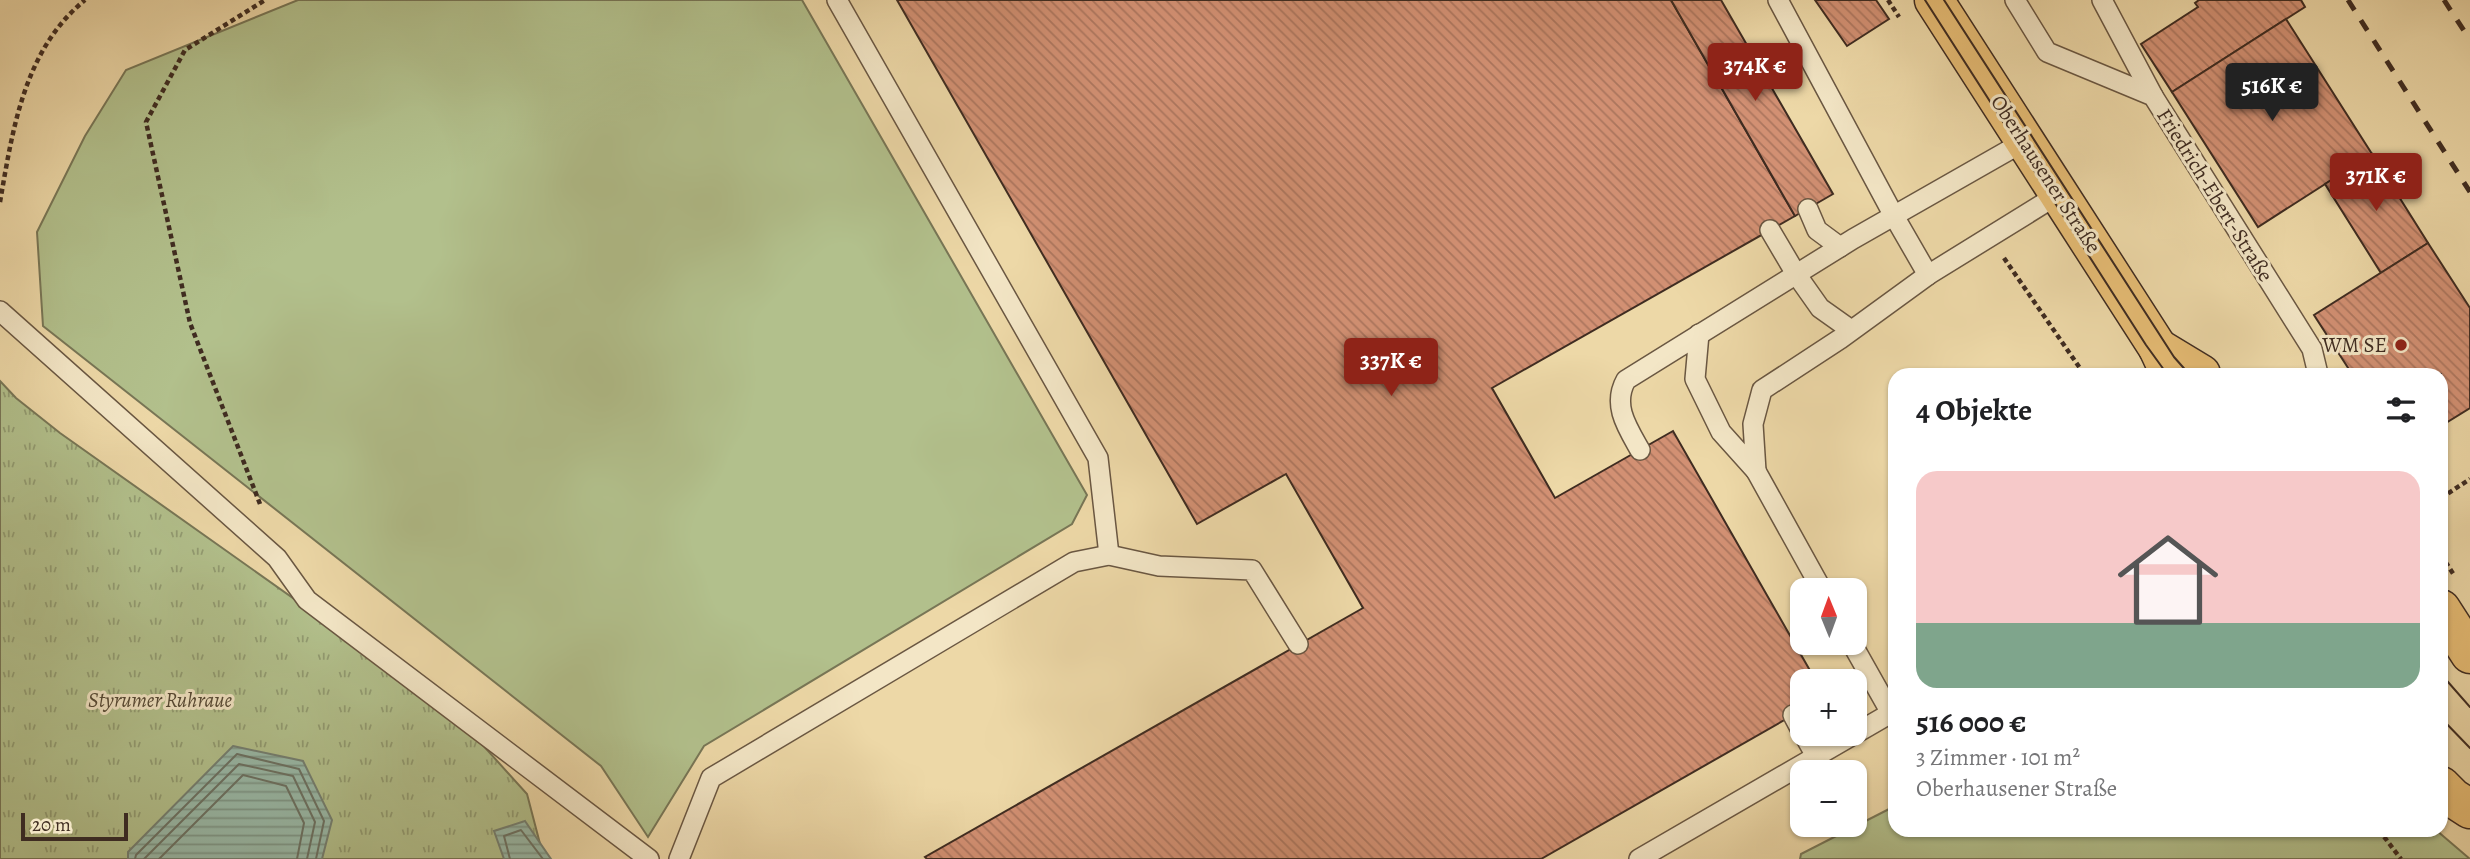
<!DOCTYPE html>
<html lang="de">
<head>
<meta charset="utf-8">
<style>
	body { margin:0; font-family:Alegreya,serif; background:#f6f6f6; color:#202124; height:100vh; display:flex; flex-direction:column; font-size:26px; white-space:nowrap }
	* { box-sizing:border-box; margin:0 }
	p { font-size:23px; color:#757577 }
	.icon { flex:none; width:38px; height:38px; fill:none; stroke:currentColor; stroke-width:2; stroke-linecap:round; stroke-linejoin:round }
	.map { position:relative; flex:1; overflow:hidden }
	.details { position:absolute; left:1888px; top:368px; width:560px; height:469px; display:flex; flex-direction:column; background:#fff; border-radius:21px; box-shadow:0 2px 5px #0004 }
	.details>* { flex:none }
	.needle { width:46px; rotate:359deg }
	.buttons { position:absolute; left:1790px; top:578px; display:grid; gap:14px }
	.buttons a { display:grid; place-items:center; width:77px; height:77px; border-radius:14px; background:#fff; box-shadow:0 2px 5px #0004; font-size:35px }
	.scale { position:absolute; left:21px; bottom:18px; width:107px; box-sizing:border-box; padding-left:7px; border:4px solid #3f2c21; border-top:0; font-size:19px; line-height:24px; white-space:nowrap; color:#3f2c21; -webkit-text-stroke:5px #f3e6c6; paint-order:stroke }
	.price { position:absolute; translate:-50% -60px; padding:0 16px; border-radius:7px; background:#8f2418; color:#fff; font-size:23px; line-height:46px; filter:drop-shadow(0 2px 4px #0008) }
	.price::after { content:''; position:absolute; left:50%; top:42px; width:21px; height:16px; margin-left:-10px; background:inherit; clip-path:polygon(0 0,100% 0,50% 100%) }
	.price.active { background:#222; color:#fff }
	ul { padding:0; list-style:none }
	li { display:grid; align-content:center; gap:14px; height:371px; padding:0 28px }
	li+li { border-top:2px solid #e0e0e0 }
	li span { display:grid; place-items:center; height:217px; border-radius:21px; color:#555 }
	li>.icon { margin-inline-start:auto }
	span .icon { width:126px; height:126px; fill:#fffc; stroke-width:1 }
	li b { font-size:30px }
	h2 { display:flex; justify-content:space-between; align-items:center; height:84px; padding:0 28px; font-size:30px }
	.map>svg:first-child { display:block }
	.green { fill:#b2c08c; stroke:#787656; stroke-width:2 }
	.park { fill:url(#park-tufts); stroke:#787656; stroke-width:2 }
	.water { fill:url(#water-rules); stroke:#758173; stroke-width:2 }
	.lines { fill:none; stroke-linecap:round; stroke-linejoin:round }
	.shore { stroke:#6c7365; stroke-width:2 }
	.building { fill:url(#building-back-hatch); stroke:#3f2c21; stroke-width:2 }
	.service-casing { stroke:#6a5742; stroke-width:22 }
	.primary-casing { stroke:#3f2c21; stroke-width:41 }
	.path { stroke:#3f2c21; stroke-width:4.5; stroke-dasharray:5 3.5; stroke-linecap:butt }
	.service { stroke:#f3e6c6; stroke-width:19 }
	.primary { stroke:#e6bc74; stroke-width:38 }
	.tram { stroke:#3f2c21; stroke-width:2 }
	.rail { stroke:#3f2c21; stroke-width:5; stroke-dasharray:12 12; stroke-linecap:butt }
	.poi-dot { fill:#8f2418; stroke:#f3e6c6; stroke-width:2.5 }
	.labels { text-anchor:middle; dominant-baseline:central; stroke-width:6; stroke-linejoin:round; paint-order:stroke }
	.street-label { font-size:21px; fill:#3f2c21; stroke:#f3e6c6 }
	.poi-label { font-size:21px; fill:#3f2c21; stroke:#f3e6c6; text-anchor:end }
	.park-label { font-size:21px; font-style:italic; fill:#564a36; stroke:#f3e6c6 }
</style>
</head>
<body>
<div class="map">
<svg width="2470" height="859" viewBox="0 0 2470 859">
	<defs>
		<pattern id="park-tufts" width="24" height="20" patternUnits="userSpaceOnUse" patternTransform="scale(1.75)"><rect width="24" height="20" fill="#b2c08c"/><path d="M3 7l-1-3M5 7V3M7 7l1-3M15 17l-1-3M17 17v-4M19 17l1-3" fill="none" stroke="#929c72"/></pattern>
		<pattern id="water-rules" width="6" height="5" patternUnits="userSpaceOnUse" patternTransform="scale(1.75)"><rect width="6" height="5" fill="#99baa9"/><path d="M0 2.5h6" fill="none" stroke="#7e9789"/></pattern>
		<pattern id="building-back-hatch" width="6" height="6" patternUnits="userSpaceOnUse" patternTransform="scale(1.75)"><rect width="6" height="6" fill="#d29073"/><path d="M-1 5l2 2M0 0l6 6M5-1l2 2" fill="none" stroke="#ac765e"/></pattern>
	</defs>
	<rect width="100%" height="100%" fill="#edd8a7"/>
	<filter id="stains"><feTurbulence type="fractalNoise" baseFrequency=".00286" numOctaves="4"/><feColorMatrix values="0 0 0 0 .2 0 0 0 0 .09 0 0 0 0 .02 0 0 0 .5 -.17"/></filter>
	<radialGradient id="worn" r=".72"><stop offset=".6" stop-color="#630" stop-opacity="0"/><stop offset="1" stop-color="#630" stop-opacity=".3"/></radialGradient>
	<g class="green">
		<path d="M298,0H802L1087,495L1072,524L704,746L648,837L601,766L43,326L37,232L85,136L126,70Z"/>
		<path d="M1895,806V830H2436L2470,859H1800L1801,854Z"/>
	</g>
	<path class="park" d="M0,381L16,398L60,433L451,710L527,794L544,859H0Z"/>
	<g class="water">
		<path d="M233,746L303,761L332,820L322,859H128V852Z"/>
		<path d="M525,821L551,859H504L494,831Z"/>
	</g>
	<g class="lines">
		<g class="shore">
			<path d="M135,859L136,855L237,754L299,769L324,821L316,859"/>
			<path d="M144,859L239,764L293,776L315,822L307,859"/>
			<path d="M159,859L243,775L286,786L304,823L297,859"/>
			<path d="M510,859L504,836L521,830L543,859"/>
		</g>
	</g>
	<g class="building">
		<path d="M897,0H1671L1795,216L1492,388L1555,498L1673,431L1816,681H1802V710L1541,859H927L925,857L1363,608L1286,474L1197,524Z"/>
		<path d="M1671,0H1721L1833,194L1795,216Z"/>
		<path d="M1815,0H1876L1889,19L1847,46Z"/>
		<path d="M2199,0H2301L2305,7L2172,92L2141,44L2198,7L2195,3Z"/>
		<path d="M2286,19L2372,154L2258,227L2172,92Z"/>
		<path d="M2372,154L2428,243L2381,273L2325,184Z"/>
		<path d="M2428,243L2470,308V408L2441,426V374H2352L2314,315Z"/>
	</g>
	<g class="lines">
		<defs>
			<g id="service">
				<path d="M837,0L1098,458L1109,555"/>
				<path d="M1778,0L1894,216L1928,275"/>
				<path d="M2015,0L2047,52L2153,96L2312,349L2318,374"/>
				<path d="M2102,0L2153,96"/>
				<path d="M1808,209L1817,230L1840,247"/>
				<path d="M1770,230L1796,274L1820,308L1851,330"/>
				<path d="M0,311L277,558L307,600L649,859"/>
				<path d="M1699,334L1695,379L1721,432L1756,471L1753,424L1762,390L1840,339L1928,275L2059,194"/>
				<path d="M1640,450C1627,427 1612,405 1626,380L1853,239L2025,141"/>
				<path d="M1756,471L1822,590"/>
				<path d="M1793,715L1802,732"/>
				<path d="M1803,733L1816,756"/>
				<path d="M679,859L711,778L1074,562L1109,555L1159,566L1252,570L1298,644"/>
				<path d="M1639,859L1891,713L1851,642"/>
			</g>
			<g id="primary">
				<path d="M1934,0L2158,348L2170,374"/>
				<path d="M2158,348L2201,374"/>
				<path d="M2441,609L2470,654"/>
				<path d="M2441,786L2453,798L2470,809"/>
			</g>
		</defs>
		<use href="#service" class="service-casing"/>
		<use href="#primary" class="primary-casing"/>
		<g class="path">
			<path d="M1888,0L1899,17"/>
			<path d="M0,202C13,128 24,50 85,0"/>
			<path d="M2004,258L2084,374"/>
			<path d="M2441,498L2470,479"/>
			<path d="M260,504L190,323L146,122L185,50L265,0"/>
			<path d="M2441,555L2454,575"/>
			<path d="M2379,830L2401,859"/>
		</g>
		<use href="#service" class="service"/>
		<use href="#primary" class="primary"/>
		<g class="tram">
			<path d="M1925,0L2146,345L2167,374"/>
			<path d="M1944,0L2174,357L2189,374"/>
			<path d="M2441,674L2470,707"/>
			<path d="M2441,718L2470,748"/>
		</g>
		<g class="rail">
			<path d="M2348,0L2470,192"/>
			<path d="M2444,0L2470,40"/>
		</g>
	</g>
	<circle class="poi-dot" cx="2401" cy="345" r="7"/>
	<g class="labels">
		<g class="street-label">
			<text transform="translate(2046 174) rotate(57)">Oberhausener Straße</text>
			<text transform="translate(2215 195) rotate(58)">Friedrich-Ebert-Straße</text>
		</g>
		<g class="poi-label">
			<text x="2387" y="345">WM SE</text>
		</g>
		<g class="park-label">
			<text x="160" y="700">Styrumer Ruhraue</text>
		</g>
	</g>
	<rect width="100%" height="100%" filter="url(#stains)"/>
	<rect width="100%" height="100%" fill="url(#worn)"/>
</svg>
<div class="buttons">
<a><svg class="needle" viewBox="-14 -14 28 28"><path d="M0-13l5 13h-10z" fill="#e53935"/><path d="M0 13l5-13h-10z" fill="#757577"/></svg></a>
<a>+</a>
<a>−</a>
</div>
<div class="scale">20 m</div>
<b class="price" style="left:1755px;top:103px">374K €</b>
<b class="price active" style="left:2272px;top:123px">516K €</b>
<b class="price" style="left:2376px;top:213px">371K €</b>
<b class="price" style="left:1391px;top:398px">337K €</b>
<section class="details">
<h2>4 Objekte<svg class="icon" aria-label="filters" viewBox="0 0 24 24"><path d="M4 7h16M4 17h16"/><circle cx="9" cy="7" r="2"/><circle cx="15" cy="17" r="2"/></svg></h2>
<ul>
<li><span style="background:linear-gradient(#f6c9c9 70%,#7fa58c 0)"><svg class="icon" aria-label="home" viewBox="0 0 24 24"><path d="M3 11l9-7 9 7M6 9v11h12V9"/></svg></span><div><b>516 000 €</b><p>3 Zimmer · 101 m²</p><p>Oberhausener Straße</p></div></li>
</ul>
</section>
</div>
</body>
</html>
